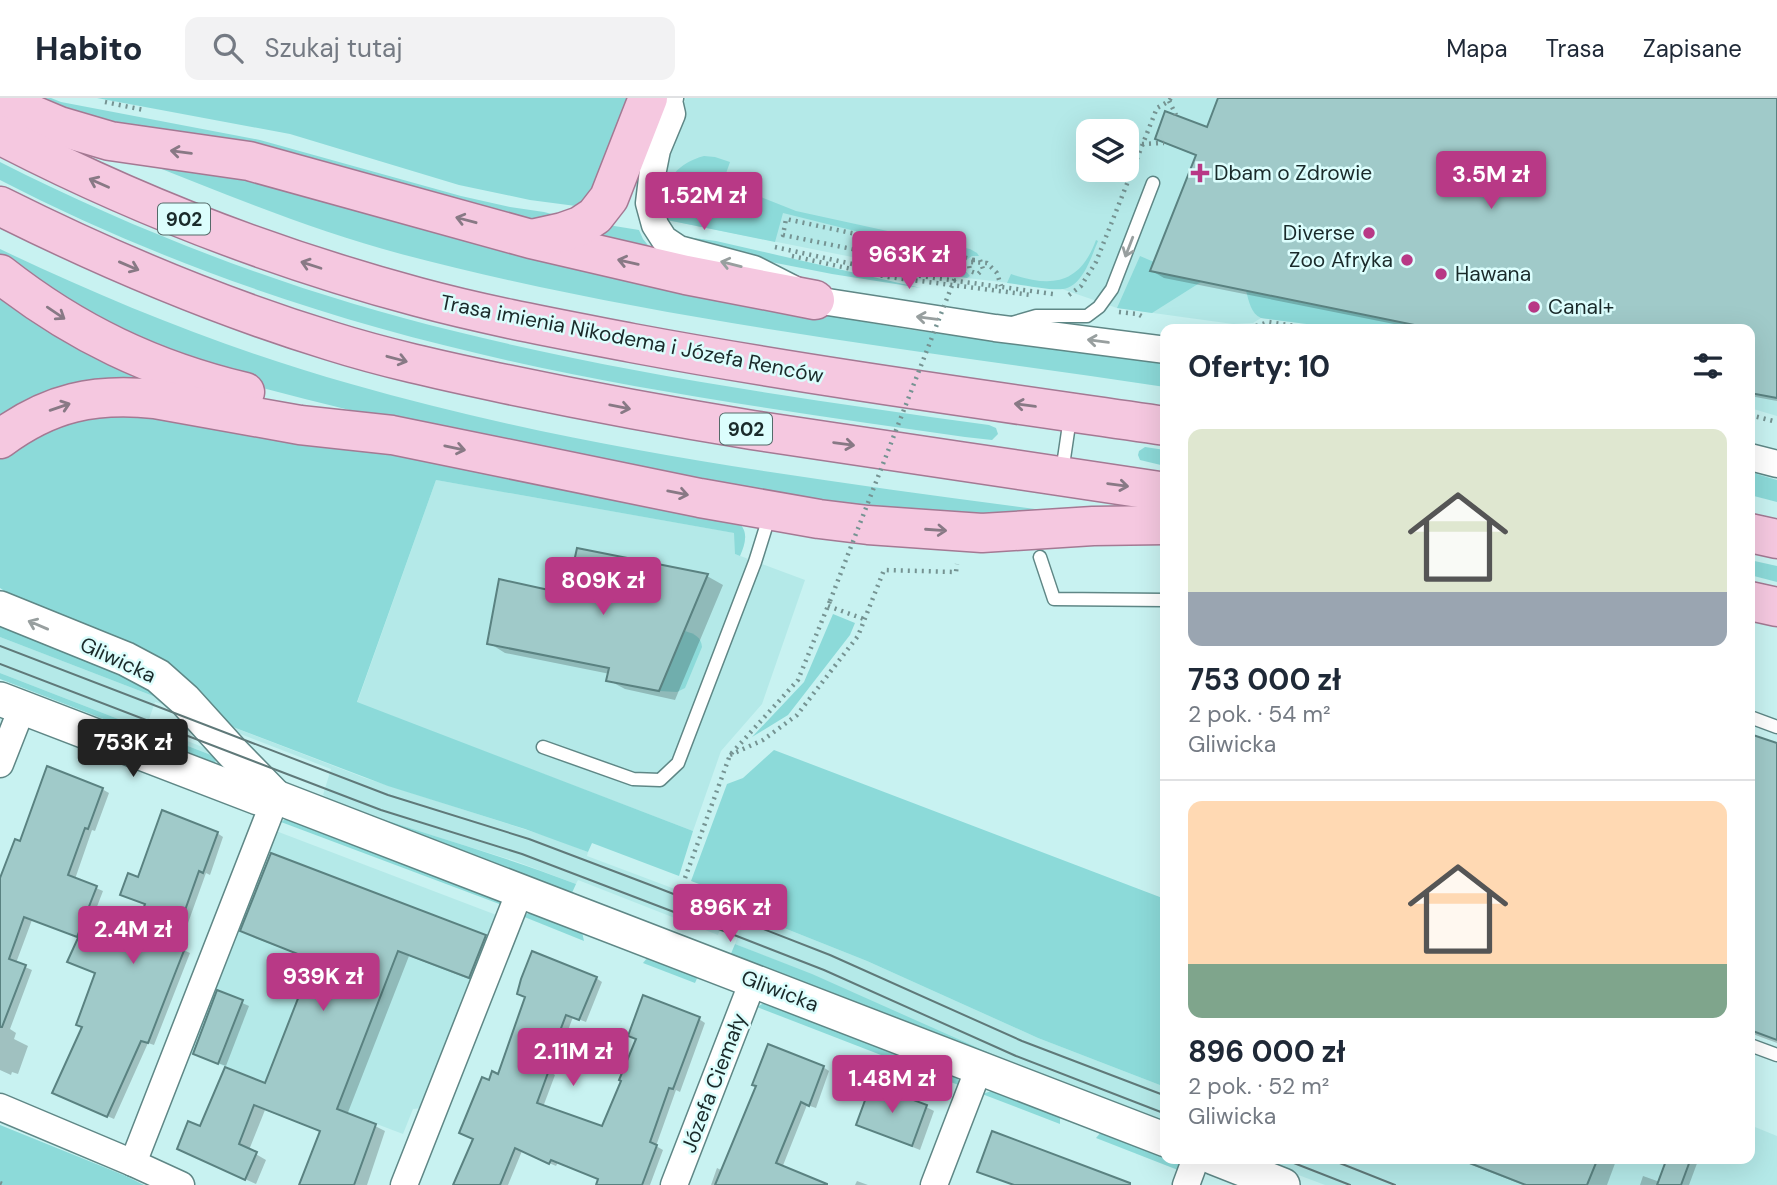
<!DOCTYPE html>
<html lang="pl">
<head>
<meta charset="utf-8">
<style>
	body { margin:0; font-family:"DM Sans",sans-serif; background:#f2f2f3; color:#1f2937; height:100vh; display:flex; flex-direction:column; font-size:26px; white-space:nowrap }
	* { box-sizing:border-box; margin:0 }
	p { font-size:23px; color:#747a83 }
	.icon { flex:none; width:38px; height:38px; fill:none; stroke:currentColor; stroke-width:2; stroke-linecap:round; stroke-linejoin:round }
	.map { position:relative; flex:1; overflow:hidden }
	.side { position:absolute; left:1160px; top:226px; width:595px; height:840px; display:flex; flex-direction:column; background:#fff; border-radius:14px; box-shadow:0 7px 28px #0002 }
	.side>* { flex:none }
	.controls { position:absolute; left:1076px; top:21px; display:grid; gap:14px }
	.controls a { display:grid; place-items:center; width:63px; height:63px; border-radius:14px; background:#fff; box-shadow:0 7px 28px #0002; font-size:35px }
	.price { position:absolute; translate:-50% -60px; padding:0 16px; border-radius:7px; background:#b83986; color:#fff; font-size:23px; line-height:46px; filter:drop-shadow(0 2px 4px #0008) }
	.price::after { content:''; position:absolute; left:50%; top:42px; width:21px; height:16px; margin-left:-10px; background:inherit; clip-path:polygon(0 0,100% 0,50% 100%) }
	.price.active { background:#222; color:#fff }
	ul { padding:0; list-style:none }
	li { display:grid; align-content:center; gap:14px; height:371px; padding:0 28px }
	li+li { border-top:2px solid #e0e1e3 }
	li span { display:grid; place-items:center; height:217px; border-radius:14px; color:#555 }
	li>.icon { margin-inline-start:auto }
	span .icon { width:126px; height:126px; fill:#fffc; stroke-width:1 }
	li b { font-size:30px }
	h2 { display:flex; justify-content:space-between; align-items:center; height:84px; padding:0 28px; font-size:30px }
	header { display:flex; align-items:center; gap:42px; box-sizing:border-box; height:98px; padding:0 35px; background:#fff; border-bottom:2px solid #e0e1e3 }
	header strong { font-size:33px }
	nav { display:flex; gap:38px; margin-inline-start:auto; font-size:24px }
	.search { width:490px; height:63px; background:#f2f2f3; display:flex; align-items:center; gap:18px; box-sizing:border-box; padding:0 24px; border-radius:14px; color:#747a83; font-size:26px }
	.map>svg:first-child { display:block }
	.built { fill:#b4e9e8; fill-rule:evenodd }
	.green { fill:#8cdad9 }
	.shadow { fill:#0003 }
	.building { fill:#a0cac9; stroke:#5a8281; stroke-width:2 }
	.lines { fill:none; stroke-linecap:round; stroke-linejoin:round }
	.service-casing { stroke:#5f8786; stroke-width:15 }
	.minor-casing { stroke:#5f8786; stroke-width:29 }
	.tertiary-casing { stroke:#5f8786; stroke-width:36 }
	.primary-casing { stroke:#a47993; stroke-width:41 }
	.path { stroke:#759392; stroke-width:4.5; stroke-dasharray:2 5; stroke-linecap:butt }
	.service { stroke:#fff; stroke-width:12 }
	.minor { stroke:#fff; stroke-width:26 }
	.tertiary { stroke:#fff; stroke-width:33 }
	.primary { stroke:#f5c8e0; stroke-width:38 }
	.tram { stroke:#5f7979; stroke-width:2 }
	.path-bridge { stroke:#759392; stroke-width:4.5; stroke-dasharray:2 5; stroke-linecap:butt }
	.oneway { stroke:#887985 }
	.oneway2 { stroke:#989f9f }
	.poi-dot { fill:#b83986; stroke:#dcfefd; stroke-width:2.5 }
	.labels { text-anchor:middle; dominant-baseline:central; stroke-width:5; stroke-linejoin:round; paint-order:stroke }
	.shield { fill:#dcfefd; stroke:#546a69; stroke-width:2 }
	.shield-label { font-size:19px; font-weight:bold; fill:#1a2a2a }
	.poi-label { font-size:21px; fill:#1a2a2a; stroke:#dcfefd; text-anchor:start }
	.street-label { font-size:21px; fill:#1a2a2a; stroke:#dcfefd }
</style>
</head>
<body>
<header>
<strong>Habito</strong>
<div class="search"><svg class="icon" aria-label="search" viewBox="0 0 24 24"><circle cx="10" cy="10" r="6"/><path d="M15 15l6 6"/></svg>Szukaj tutaj</div>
<nav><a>Mapa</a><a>Trasa</a><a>Zapisane</a></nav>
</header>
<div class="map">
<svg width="1777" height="1087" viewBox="0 0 1777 1087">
	<rect width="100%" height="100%" fill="#c8f2f1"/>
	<g class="built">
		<path d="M686,0H1777V318L1750,310V231H1345L1261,220L1253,225L1233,226L1117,210L1062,191L967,180L892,167L667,122L660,91L667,48ZM1088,33H1127V72H1088Z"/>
		<path d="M436,382L735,435V456L805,482L762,606L721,653L693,733L357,605Z"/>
		<path d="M0,539L161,601L166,607L155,604L147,627L205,650L211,657L0,575Z"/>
		<path d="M225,626L365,680L555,741L588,754L587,758L728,811L718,837L578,782L576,786L515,763L402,728L333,704L323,697L331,671L230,632Z"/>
		<path d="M276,733L499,818L422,1010L413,1011L403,1036L189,955Z"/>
		<path d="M746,815L867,863L1038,940L1165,989V1026L979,952L812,877L735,846Z"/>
		<path d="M1750,1027L1777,1038V1087H1325L1256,1061L1750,1060Z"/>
	</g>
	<g class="green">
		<path d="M22,0H51L61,4L260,42L461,98L510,109L544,114L575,122L553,127L176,33L84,19Z"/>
		<path d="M97,0H640L591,110L530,102L459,87L290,36Z"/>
		<path d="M704,58L715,59L730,64L723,84L796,113L970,151L977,155L979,158H972L965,163L964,171L970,178L967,180L892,167L871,137L783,115L775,144L667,122C658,90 673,66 704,58Z"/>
		<path d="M142,63L193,67L738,202L906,231L1165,266V289C909,251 651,222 401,156C312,132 227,97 142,63Z"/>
		<path d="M0,64C144,137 297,195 454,233C630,277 810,302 989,327L996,330L998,336L992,342L965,339C769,311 570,284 379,230C248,193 120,144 0,82Z"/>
		<path d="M602,126L639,132L643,141L651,151L590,135Z"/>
		<path d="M679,138L716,143L921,190L832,176L735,157Z"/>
		<path d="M1096,142L1098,143C1091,159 1083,188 1063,191C1053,193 1018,186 1007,185L1011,176C1052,190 1080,186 1096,142Z"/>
		<path d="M0,151C113,205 230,252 351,286C584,353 825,383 1065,415L1066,417L869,415L394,323L305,301L236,283L172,263L0,162Z"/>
		<path d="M1140,158L1154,164L1150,173L1201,184L1152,215L1117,210Z"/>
		<path d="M0,189L165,283L0,326Z"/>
		<path d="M1246,193L1431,231H1345L1261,220C1251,216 1249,203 1246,193Z"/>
		<path d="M97,313L327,341L739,425C749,434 745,447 740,458L735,456L734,435L436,382L357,604L693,733L679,778L592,745L588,754L525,731L388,688L225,626L189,583L171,568L18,502L0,490V358L10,350Z"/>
		<path d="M1145,349L1165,352V368L1140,362L1138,357L1139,353Z"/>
		<path d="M1750,374L1777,382V404L1750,397Z"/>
		<path d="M1750,462L1777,468V484L1750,477Z"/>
		<path d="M833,516L855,525L850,537L788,617L752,639L804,584Z"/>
		<path d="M0,527L142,586L161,601L0,539Z"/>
		<path d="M685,533C695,536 701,539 702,549L685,590L677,594L659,593Z"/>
		<path d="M0,575L211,657L216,661L215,666L158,647L127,631L96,618L0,581Z"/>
		<path d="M774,652L1165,801V989L1038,940L867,863L746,815L750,805L691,783L727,686L743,680Z"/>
		<path d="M333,704C413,733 496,755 576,786L571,797Z"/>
		<path d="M287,720L501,802L502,807L281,724Z"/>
		<path d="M533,814L582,834L584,843L522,818Z"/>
		<path d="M735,846L812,876L1023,970L730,858Z"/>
		<path d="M648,859L698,878L695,885L643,865Z"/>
		<path d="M766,904L956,976L961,988L757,909Z"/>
		<path d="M995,992L1060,1017V1026L982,996Z"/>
		<path d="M0,1027L126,1078L144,1087H0Z"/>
		<path d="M1102,1033L1165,1058L1166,1060L1178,1063L1183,1074L1096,1040Z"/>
	</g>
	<g class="shadow">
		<path d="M1220,0H1777V303L1750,298V231H1419L1164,180L1152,173L1197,58L1169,47L1157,40L1208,31Z"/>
		<path d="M578,452L707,478L723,487L675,602L625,591L608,582L610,576L505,555L489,545L569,498Z"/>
		<path d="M1750,637L1777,647V945L1750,935Z"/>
		<path d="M102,691L109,695L95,733L92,732L75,781L103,793L88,832L131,848L147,806L139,781L217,735L223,739L210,777L206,775L179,850L190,855L154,947L148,945L114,1021L61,998L84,929L97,875L80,840L32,822L16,865L32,872L10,931L16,935L14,941L28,948L18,976L12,974L11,977L0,972V781L21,746Z"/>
		<path d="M243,833L485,838L495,844L479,885L409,858L347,1017L375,1028L385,1033L367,1087H301L322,1034L265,1012L249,1052L266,1062L256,1086L189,1056L201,1031L266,987L315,863L253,839Z"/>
		<path d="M596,880L602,884L586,924L573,919L552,975L555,977L543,1009L603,1030L699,921L705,925L680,994L676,992L656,1048L663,1052L650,1087H600V1081L558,1064L556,1068L522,1053L508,1087H455L475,1041L490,984L500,978Z"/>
		<path d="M218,894L249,908L226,968L201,959Z"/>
		<path d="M823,969L829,973L816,1010L807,1007L782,1070L811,1087H711L717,1070L723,1073Z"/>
		<path d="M926,1009L934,1013L920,1052L866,1030Z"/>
		<path d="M1454,1060H1617L1607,1087H1523Z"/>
		<path d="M1669,1060H1699L1689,1087H1640L1643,1078L1660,1084Z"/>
		<path d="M857,1083L868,1087H855Z"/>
	</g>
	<g class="building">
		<path d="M1218,0H1777V300L1750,295V231H1434L1150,173L1196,57L1155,41L1165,13L1207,29Z"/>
		<path d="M577,450L708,476L659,593L606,583L609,570L487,546L499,481L567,496Z"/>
		<path d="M1750,636L1777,645V942L1750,932Z"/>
		<path d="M47,668L103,690L88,731L85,730L68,777L97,788L77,839L24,819L9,861L26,867L2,929H0V780L15,741L20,743Z"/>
		<path d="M162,712L218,734L203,775L199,773L173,846L185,850L174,878L148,945L141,943L107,1019L52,995L82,929L76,927L95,875L67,864L83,829L130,845L145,806L120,797L128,775L138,779Z"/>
		<path d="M271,755L486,837L469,880L398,853L337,1011L376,1026L354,1087H299L320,1033L254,1007L239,1046L257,1054L245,1082L177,1051L188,1023L200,1028L225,969L265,985L313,862L240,833Z"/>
		<path d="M532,853L597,879L579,922L566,917L546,970L549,972L537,1005L602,1028L621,983L619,982L636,941L628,938L643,897L700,919L673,991L669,990L650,1044L657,1047L642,1087H596L598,1081L551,1062L549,1066L515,1050L500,1087H453L473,1041L459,1035L482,979L489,982L492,973L498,976L525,899L517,896L521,881Z"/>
		<path d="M217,892L243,902L218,966L193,956Z"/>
		<path d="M768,946L824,968L809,1008L801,1004L776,1065L827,1086V1087H715L756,988L752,987Z"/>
		<path d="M871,986L927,1007L912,1048L856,1027Z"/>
		<path d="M992,1033L1130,1085V1087H1014L977,1074Z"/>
		<path d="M1462,1060H1598L1587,1087H1526L1462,1062Z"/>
		<path d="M1667,1060H1691L1681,1087H1657Z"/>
	</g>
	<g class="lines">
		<defs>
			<g id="service">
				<path d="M1012,225L1036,218H1087L1099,209L1112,191L1153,85"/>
				<path d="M1062,374L1070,320"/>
				<path d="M1040,459L1054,501L1166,502"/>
				<path d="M1750,619L1777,629"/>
				<path d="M543,649L633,681L660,682L678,665L755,464L770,416"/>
				<path d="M1750,947L1777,957"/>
			</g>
			<g id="minor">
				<path d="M670,0L669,3L672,16L657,52L653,72L649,105L655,127L664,141L679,151L754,171L815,202L995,230L1166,252"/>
				<path d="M1750,359L1777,366"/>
				<path d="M0,666L22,610"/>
				<path d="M0,1009L133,1065L181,1087"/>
				<path d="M133,1065L276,699"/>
				<path d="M404,1087L520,793"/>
				<path d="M674,1087L753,883"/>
				<path d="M934,1087L979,970"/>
				<path d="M1186,1087L1196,1060"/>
			</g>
			<g id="tertiary">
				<path d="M0,510L126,561L158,578L185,602L233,655L276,699"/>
				<path d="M0,601L258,700L276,699L1166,1042"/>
				<path d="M1214,1060L1283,1087"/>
			</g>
			<g id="primary">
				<path d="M0,3L59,28L110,43L249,63L531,141L686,177L815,202"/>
				<path d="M0,37C133,106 273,160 418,199C488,218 560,231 632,245C809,278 987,302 1166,328"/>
				<path d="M0,108C106,161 217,208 331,243C385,260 440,272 496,284C581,302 666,318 752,332C890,353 1028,373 1166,394"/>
				<path d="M536,140L563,134L580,128L595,118L609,100L648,0"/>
				<path d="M0,176C75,235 153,272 245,294"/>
				<path d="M0,341C50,304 94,295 155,301L300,327L392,337L700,400L819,421L868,427L982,435L1093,428L1166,427"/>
				<path d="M1750,435L1777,441"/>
				<path d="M1750,503L1777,509"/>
			</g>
		</defs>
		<use href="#service" class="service-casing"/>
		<use href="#minor" class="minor-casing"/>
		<use href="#tertiary" class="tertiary-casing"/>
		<use href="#primary" class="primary-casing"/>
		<g class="path">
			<path d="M1169,3L1176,17"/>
			<path d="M105,4L144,12"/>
			<path d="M1142,46L1164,45"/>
			<path d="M775,149L884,173L1053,196"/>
			<path d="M792,158L888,179L1031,197"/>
			<path d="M973,162H980L983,171L978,176L970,173L969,167L971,164L987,165L997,175L1001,188"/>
			<path d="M885,174L878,160L867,154L783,137L786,121L963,159"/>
			<path d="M1069,197L1081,188L1096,164L1157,10L1169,3L1171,0"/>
			<path d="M1119,214L1138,216L1145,220"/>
			<path d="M1256,228L1269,224L1314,231"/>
			<path d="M1750,317L1777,324"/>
			<path d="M828,508L864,521"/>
			<path d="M730,657L763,642L797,617L858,538L884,472L956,474L957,466"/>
			<path d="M685,780L730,657L798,582L830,503"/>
			<path d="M0,1085L5,1087"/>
		</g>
		<use href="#service" class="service"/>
		<use href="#minor" class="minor"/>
		<use href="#tertiary" class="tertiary"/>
		<use href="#primary" class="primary"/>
		<g class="tram">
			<path d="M0,548L388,697L529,741L653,788L830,857L1022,943L1166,998"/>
			<path d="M0,566L381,712L522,756L729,835L824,872L1016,958L1166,1016"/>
			<path d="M1281,1060L1350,1087"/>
			<path d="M1327,1060L1395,1087"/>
		</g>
		<path class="path-bridge" d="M830,503L963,159L973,162"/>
	</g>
	<defs><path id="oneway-shaft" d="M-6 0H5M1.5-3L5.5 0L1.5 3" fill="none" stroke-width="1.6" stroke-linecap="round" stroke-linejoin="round" transform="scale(1.75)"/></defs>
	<g class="oneway">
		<use href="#oneway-shaft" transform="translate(181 54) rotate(-173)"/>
		<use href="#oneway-shaft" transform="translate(99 85) rotate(-156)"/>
		<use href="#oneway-shaft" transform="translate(466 122) rotate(-165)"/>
		<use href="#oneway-shaft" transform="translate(628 164) rotate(-167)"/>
		<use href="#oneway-shaft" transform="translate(311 167) rotate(-162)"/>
		<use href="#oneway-shaft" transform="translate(129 168) rotate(23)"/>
		<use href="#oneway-shaft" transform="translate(56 215) rotate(34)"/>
		<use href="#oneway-shaft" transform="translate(397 261) rotate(15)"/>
		<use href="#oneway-shaft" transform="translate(1025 307) rotate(-172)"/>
		<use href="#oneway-shaft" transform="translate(60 309) rotate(-19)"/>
		<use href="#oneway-shaft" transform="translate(620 309) rotate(11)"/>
		<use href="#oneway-shaft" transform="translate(844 346) rotate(8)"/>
		<use href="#oneway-shaft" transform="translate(455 350) rotate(12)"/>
		<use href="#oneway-shaft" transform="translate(1118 387) rotate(8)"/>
		<use href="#oneway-shaft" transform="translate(678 395) rotate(11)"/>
		<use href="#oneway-shaft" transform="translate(936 432) rotate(4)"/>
	</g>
	<g class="oneway2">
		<use href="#oneway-shaft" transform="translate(1129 149) rotate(111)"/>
		<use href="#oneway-shaft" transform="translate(731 166) rotate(-166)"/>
		<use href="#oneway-shaft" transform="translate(927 220) rotate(-172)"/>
		<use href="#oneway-shaft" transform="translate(1098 243) rotate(-172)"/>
		<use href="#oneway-shaft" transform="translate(38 527) rotate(-157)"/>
	</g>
	<g class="poi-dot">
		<path d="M1196.5 64.5h7v7h7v7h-7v7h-7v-7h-7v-7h7z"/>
		<circle cx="1369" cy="135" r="7"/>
		<circle cx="1407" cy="162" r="7"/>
		<circle cx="1441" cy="176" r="7"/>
		<circle cx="1534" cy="209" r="7"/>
	</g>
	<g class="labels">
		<g class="shield">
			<rect x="158" y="105.5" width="52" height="31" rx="5"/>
			<rect x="720" y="315.5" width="52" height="31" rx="5"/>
		</g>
		<g class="shield-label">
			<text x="184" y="121">902</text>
			<text x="746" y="331">902</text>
		</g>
		<g class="poi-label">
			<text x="1214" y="75">Dbam o Zdrowie</text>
			<text x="1355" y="135" text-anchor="end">Diverse</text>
			<text x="1393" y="162" text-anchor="end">Zoo Afryka</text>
			<text x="1455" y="176">Hawana</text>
			<text x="1548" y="209">Canal+</text>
		</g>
		<g class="street-label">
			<text transform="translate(632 241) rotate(11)">Trasa imienia Nikodema i Józefa Renców</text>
			<text transform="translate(118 562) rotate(25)">Gliwicka</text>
			<text transform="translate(780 893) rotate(21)">Gliwicka</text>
			<text transform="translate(714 985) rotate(-69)">Józefa Ciemały</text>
		</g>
	</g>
</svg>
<div class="controls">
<a><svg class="icon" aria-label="layers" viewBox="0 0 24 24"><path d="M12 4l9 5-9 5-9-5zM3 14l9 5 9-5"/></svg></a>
</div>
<b class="price" style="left:1491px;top:113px">3.5M zł</b>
<b class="price" style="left:704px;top:134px">1.52M zł</b>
<b class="price" style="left:909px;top:193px">963K zł</b>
<b class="price" style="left:603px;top:519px">809K zł</b>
<b class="price active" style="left:133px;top:681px">753K zł</b>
<b class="price" style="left:730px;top:846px">896K zł</b>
<b class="price" style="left:133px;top:868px">2.4M zł</b>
<b class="price" style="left:323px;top:915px">939K zł</b>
<b class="price" style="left:573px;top:990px">2.11M zł</b>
<b class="price" style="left:892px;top:1017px">1.48M zł</b>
<section class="side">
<h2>Oferty: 10<svg class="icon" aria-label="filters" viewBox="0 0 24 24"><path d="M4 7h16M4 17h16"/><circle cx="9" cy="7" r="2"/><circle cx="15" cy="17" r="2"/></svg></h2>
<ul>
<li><span style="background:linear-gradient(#dfe7d0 75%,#9aa5b1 0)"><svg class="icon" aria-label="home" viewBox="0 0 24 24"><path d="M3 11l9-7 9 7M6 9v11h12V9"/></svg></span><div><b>753 000 zł</b><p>2 pok. · 54 m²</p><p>Gliwicka</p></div></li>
<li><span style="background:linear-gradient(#ffd9b3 75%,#7fa58c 0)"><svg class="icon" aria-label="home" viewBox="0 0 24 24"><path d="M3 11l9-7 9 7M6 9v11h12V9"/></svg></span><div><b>896 000 zł</b><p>2 pok. · 52 m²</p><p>Gliwicka</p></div></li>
</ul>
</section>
</div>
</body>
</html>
